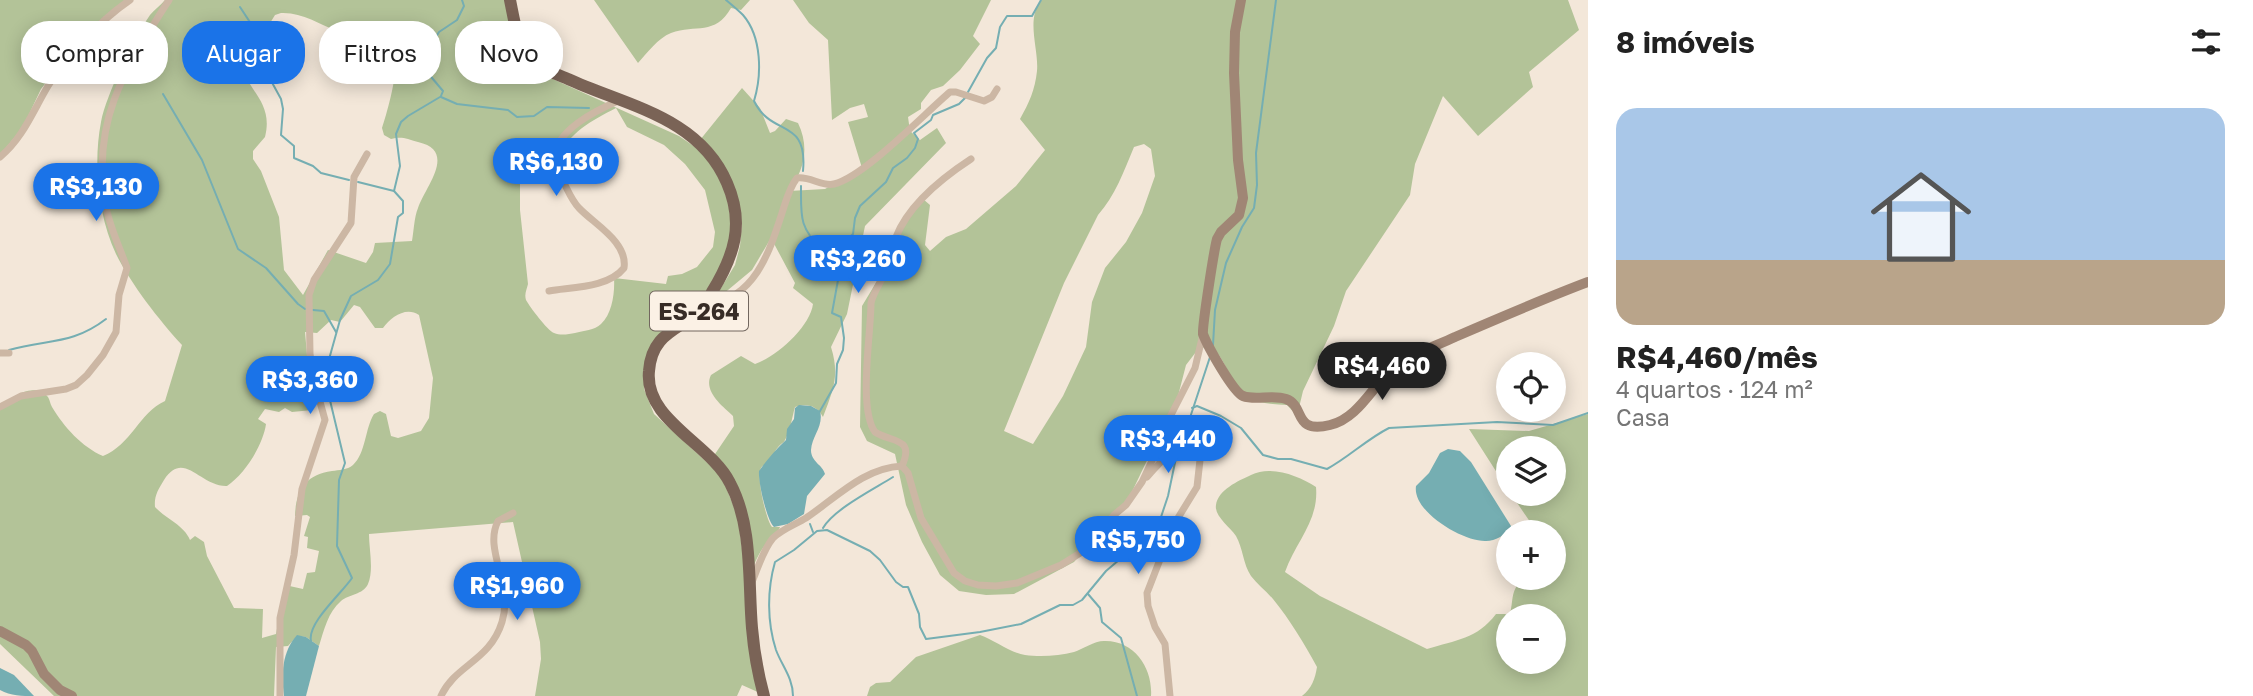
<!DOCTYPE html>
<html lang="pt">
<head>
<meta charset="utf-8">
<style>
	body { margin:0; font-family:"Golos Text",sans-serif; background:#f2f2f2; color:#222; height:100vh; display:flex; flex-direction:column; font-size:26px; white-space:nowrap }
	* { box-sizing:border-box; margin:0 }
	p { font-size:23px; color:#767676 }
	.icon { flex:none; width:38px; height:38px; fill:none; stroke:currentColor; stroke-width:2; stroke-linecap:round; stroke-linejoin:round }
	.map { position:relative; flex:1; overflow:hidden }
	.drawer { display:flex; flex-direction:column; background:#fff; width:665px }
	.drawer>* { flex:none }
	.guide { position:absolute; left:21px; top:21px; width:665px; height:63px; display:flex; gap:14px }
	.buttons { position:absolute; left:1496px; top:352px; display:grid; gap:14px }
	.buttons a { display:grid; place-items:center; width:70px; height:70px; border-radius:50%; background:#fff; box-shadow:0 4px 18px #0003; font-size:35px }
	.price { position:absolute; translate:-50% -60px; padding:0 16px; border-radius:24px; background:#1a73e8; color:#fff; font-size:23px; line-height:46px; filter:drop-shadow(0 2px 4px #0008) }
	.price::after { content:''; position:absolute; left:50%; top:42px; width:21px; height:16px; margin-left:-10px; background:inherit; clip-path:polygon(0 0,100% 0,50% 100%) }
	.price.on { background:#222; color:#fff }
	ul { padding:0; list-style:none }
	li { display:grid; align-content:center; gap:14px; height:371px; padding:0 28px }
	li span { display:grid; place-items:center; height:217px; border-radius:21px; color:#555 }
	li>.icon { margin-inline-start:auto }
	span .icon { width:126px; height:126px; fill:#fffc; stroke-width:1 }
	li b { font-size:30px }
	h2 { display:flex; justify-content:space-between; align-items:center; height:84px; padding:0 28px; font-size:30px }
	.tag { padding:0 24px; border-radius:28px; background:#fff; box-shadow:0 4px 18px #0003; font-size:24px; line-height:63px }
	.tag.on { background:#1a73e8; color:#fff }
	main { display:flex; flex:1; min-height:0 }
	.map>svg:first-child { display:block }
	.green { fill:#b3c398; fill-rule:evenodd }
	.water { fill:#75aeb2 }
	.lines { fill:none; stroke-linecap:round; stroke-linejoin:round }
	.stream { stroke:#75aeb2; stroke-width:2 }
	.street { stroke:#ccb7a4; stroke-width:7 }
	.secondary { stroke:#a08675; stroke-width:10 }
	.primary { stroke:#7a6356; stroke-width:12 }
	.labels { text-anchor:middle; dominant-baseline:central; stroke-width:5; stroke-linejoin:round; paint-order:stroke }
	.shield { fill:#fbf1e5; stroke:#72675f; stroke-width:2 }
	.shield-label { font-size:23px; font-weight:bold; fill:#372c26 }
</style>
</head>
<body>
<main>
<div class="map">
<svg width="1588" height="696" viewBox="0 0 1588 696">
	<rect width="100%" height="100%" fill="#f3e7d9"/>
	<g class="green">
		<path d="M0,0H128L60,65L41,89L23,127L0,155Z"/>
		<path d="M165,0H506L513,26L544,75L679,136L698,149L715,167L726,193L731,219L730,246L712,286L682,317L644,375V389L654,414L712,467L723,480L738,517L760,693L742,685L737,696H535L541,659L540,642L513,522L369,534C369,549 374,570 368,584C363,595 349,594 341,601C328,612 324,630 319,646L306,637L297,636L288,646L276,647L274,696H54L0,644V408C11,397 33,381 48,397C50,400 50,404 52,407C64,427 82,447 103,456C131,445 139,413 165,401L182,345C159,320 131,284 116,254C98,216 93,163 101,122C106,95 134,38 150,15C154,10 161,5 165,0ZM281,13C302,12 319,24 337,31C351,36 371,22 385,27C410,35 388,110 382,128L384,135L391,139C402,136 407,139 418,142C458,151 425,187 418,208C414,218 414,230 412,241L375,243L373,252L366,263L328,250L303,295L284,270L279,217L261,171L253,159V151L265,137C273,105 252,94 242,69C238,60 237,49 235,40L242,28L262,36L275,15ZM616,108L627,127L664,145L685,164L705,190L715,232L713,247L697,267L682,274L668,276L666,284L614,278C615,293 612,314 601,324C595,330 583,331 575,333C569,334 561,336 554,333C547,330 530,307 526,300C524,294 527,289 528,284L520,210V175L535,164L558,159C569,132 591,121 616,108ZM354,305L360,307L375,328H383C391,317 406,306 419,315L433,378L429,418L421,431L398,438L391,436L386,414L380,411L374,414C365,428 366,453 353,465C347,470 339,470 332,471C305,475 296,490 295,516L307,515L310,517L304,536L308,537L307,548L319,551L315,572L307,573L303,589L285,585L276,634L262,638L263,609L234,608L207,556L204,542L195,536L190,540C184,525 166,519 155,507C154,496 158,490 164,480C184,449 200,487 227,486C245,474 263,445 266,424L258,419L265,409L279,412L285,408L292,412L312,410L305,332L317,333L331,320L340,322Z"/>
		<path d="M594,0H750L741,10L731,8C715,36 696,24 671,33C658,38 647,53 638,63Z"/>
		<path d="M793,0H991L973,36L980,44L960,70L943,86L931,90L921,103V109L908,117L910,131L920,140L937,128L946,143L865,226L847,314L831,347C840,376 833,390 823,417C817,406 808,403 795,407C792,417 791,428 786,438C784,443 783,442 779,446C775,450 773,456 770,460C769,461 762,466 761,468C756,476 766,520 772,527H780C777,535 771,538 765,545C759,553 755,562 751,572L747,529L713,457L734,426L733,416C722,406 703,391 711,375L741,356L755,364C776,357 810,327 813,304L793,288L795,283L771,238L752,270L716,300L715,298L735,265L740,246L742,224L700,140L742,88L760,108L770,133L775,131L786,119L798,123C810,148 804,170 789,191L825,189L862,168L848,122L868,117L864,104L850,108L832,120L828,40L809,23Z"/>
		<path d="M1042,0H1568L1579,30L1529,72L1533,87L1478,136L1443,96L1415,164L1410,195L1346,291L1334,326L1303,391L1297,416L1287,405C1272,404 1257,404 1245,395C1232,386 1221,349 1210,347C1206,347 1203,348 1199,348L1186,365L1178,396L1128,500L1074,562L1014,594L986,595L959,591L940,575L922,542L906,505L895,454L867,441L860,427L862,306L880,276L890,240L923,199L930,205L925,245L930,251L946,237L966,229L1016,186L1045,150L1020,119C1029,103 1035,90 1037,71C1039,49 1025,18 1042,0ZM1144,144L1151,149L1155,176L1142,213L1126,242L1105,268L1092,302L1086,347L1063,396L1033,444L1004,431L1064,283L1098,215C1115,196 1124,171 1134,147Z"/>
		<path d="M1588,414V696H1302C1312,688 1315,679 1317,667C1304,643 1290,620 1273,599C1266,591 1257,584 1251,576C1243,564 1243,548 1236,536C1230,527 1214,516 1216,505C1218,490 1238,481 1251,475C1271,465 1299,476 1316,487C1319,521 1296,541 1285,572L1320,596L1427,649C1456,640 1477,639 1496,614H1510C1514,597 1510,594 1522,578H1554V532H1537L1511,494H1554V448H1508V490L1469,429L1529,431ZM1508,616H1554V662H1508Z"/>
		<path d="M980,635C994,640 1011,653 1025,655C1040,657 1059,656 1074,652C1083,649 1094,641 1104,641C1135,640 1153,669 1151,696H867L870,687L876,683L890,682L916,657Z"/>
	</g>
	<g class="water">
		<path d="M799,405L811,406L820,411C824,426 812,436 811,450C811,462 823,465 825,474L807,496L804,514L788,524L774,527C767,521 758,482 759,471C766,461 776,449 786,440L787,429L794,419L795,408Z"/>
		<path d="M1448,449L1460,451L1471,462L1511,526V529C1504,535 1496,541 1486,541C1464,542 1412,512 1416,486L1429,473L1440,453Z"/>
		<path d="M297,635L306,637L319,646L306,696H284C281,674 282,652 297,635Z"/>
		<path d="M0,668L14,675L34,696C22,696 11,696 0,690Z"/>
	</g>
	<g class="lines">
		<g class="stream">
			<path d="M726,0C732,5 738,10 743,15C762,37 762,75 754,101C772,138 808,117 803,171"/>
			<path d="M240,7L259,36L257,55L281,99L283,109L281,135L294,146V158L313,166L321,173L349,180"/>
			<path d="M968,92L987,58L996,48L1000,27L1007,16H1032L1041,0"/>
			<path d="M163,94L202,160L238,249L266,268L298,304L305,309"/>
			<path d="M441,96L443,91L427,72L425,55L439,32L457,20L464,6L462,0"/>
			<path d="M441,97L457,104L508,110L517,117L534,116L547,107L589,108"/>
			<path d="M801,186C801,216 799,228 822,249C829,256 838,259 845,267L838,280L832,313L841,317L844,338L843,350L837,364L836,383L820,411"/>
			<path d="M394,191L400,166L396,134L401,122L408,116L440,97"/>
			<path d="M837,258L843,244L853,234L855,218L860,206L886,182L893,168L907,158L915,148L918,139L914,133L931,120L933,115L959,104L965,98"/>
			<path d="M313,310L324,311L336,332"/>
			<path d="M1213,345L1215,310L1226,263L1242,227L1254,208L1257,185L1256,153L1276,0"/>
			<path d="M9,350C48,339 72,345 106,319"/>
			<path d="M1192,408L1197,406L1221,416L1241,428L1263,455L1278,459H1291L1327,469C1349,457 1367,439 1389,428L1497,422L1553,425L1588,413"/>
			<path d="M1181,445L1210,357"/>
			<path d="M810,524L813,532"/>
			<path d="M823,528C834,509 874,489 893,477"/>
			<path d="M1088,594L1100,608L1102,622L1121,638L1137,696"/>
			<path d="M311,641C307,623 342,593 352,578L337,546L339,480L345,463L328,392L326,370L340,320L351,296L378,280L390,264L398,217L403,213V201L394,191L358,182"/>
			<path d="M793,696C793,678 782,666 776,650C767,622 767,590 775,562L794,550L817,531L827,530L870,551L880,560L896,582L903,587H908L919,614L920,627L926,639L980,632L1021,624L1060,605H1073L1082,600L1106,571L1152,532L1161,517L1168,496L1177,453"/>
		</g>
		<g class="street">
			<path d="M0,157C23,138 33,111 48,86C66,56 102,19 130,0"/>
			<path d="M549,291C572,287 608,288 624,268C628,242 594,224 579,208C573,202 569,193 565,185C560,178 554,169 554,160C554,130 597,110 620,100"/>
			<path d="M707,305C755,298 769,253 782,213C786,201 789,188 797,178C810,176 822,187 834,184C864,177 924,114 950,92H956L984,101L992,97L997,89"/>
			<path d="M0,353H9"/>
			<path d="M0,407L21,396L66,389L76,385L87,375L103,355L116,332L119,295L127,268C120,248 110,228 106,207C90,122 125,69 169,0"/>
			<path d="M902,466C915,437 892,443 875,432C858,409 871,333 871,303C874,290 882,281 887,269C892,258 892,247 896,237C909,204 942,178 971,159"/>
			<path d="M1147,477C1159,463 1181,438 1202,442L1197,487L1173,526L1147,593L1148,606L1155,627L1165,644L1170,696"/>
			<path d="M752,582C758,568 763,550 773,538C782,529 796,524 806,518C836,498 863,468 902,466L908,473L921,518L954,573L965,581L978,585L996,586L1017,583L1061,565L1085,550L1114,515L1126,505L1142,482L1166,431L1171,415L1195,368L1203,334"/>
			<path d="M280,696V618L294,555L302,489L325,420L314,380L310,354L309,295L314,280L351,223L354,177L367,154"/>
			<path d="M441,696C455,665 490,661 502,622C514,585 483,550 498,521L513,513"/>
		</g>
		<g class="secondary">
			<path d="M1241,0L1235,32L1234,73L1238,160L1243,198L1239,215L1221,232L1217,239C1214,250 1202,327 1203,334C1207,345 1233,392 1243,396C1256,401 1272,394 1286,399C1306,406 1292,434 1330,425C1360,418 1374,382 1397,365C1414,353 1436,346 1455,337C1499,318 1543,299 1588,282"/>
			<path d="M0,631L26,645L32,651L44,674L60,690L72,696"/>
		</g>
		<path class="primary" d="M510,0C514,19 517,45 531,59C541,69 556,74 568,79C627,106 699,117 727,183C745,224 734,256 712,292C709,297 709,303 705,306C683,330 652,330 649,371C644,420 710,443 730,483C753,526 748,581 752,628C754,652 758,674 764,696"/>
	</g>
	<g class="labels">
		<rect class="shield" x="650" y="291.5" width="98" height="39" rx="5"/>
		<g class="shield-label">
			<text x="699" y="311">ES-264</text>
		</g>
	</g>
</svg>
<div class="buttons">
<a><svg class="icon" aria-label="locate" viewBox="0 0 24 24"><circle cx="12" cy="12" r="6"/><path d="M12 2v4M12 18v4M2 12h4M18 12h4"/></svg></a>
<a><svg class="icon" aria-label="layers" viewBox="0 0 24 24"><path d="M12 4l9 5-9 5-9-5zM3 14l9 5 9-5"/></svg></a>
<a>+</a>
<a>−</a>
</div>
<b class="price" style="left:556px;top:198px">R$6,130</b>
<b class="price" style="left:96px;top:223px">R$3,130</b>
<b class="price" style="left:858px;top:295px">R$3,260</b>
<b class="price on" style="left:1382px;top:402px">R$4,460</b>
<b class="price" style="left:310px;top:416px">R$3,360</b>
<b class="price" style="left:1168px;top:475px">R$3,440</b>
<b class="price" style="left:1138px;top:576px">R$5,750</b>
<b class="price" style="left:517px;top:622px">R$1,960</b>
<div class="guide">
<a class="tag">Comprar</a>
<a class="tag on">Alugar</a>
<a class="tag">Filtros</a>
<a class="tag">Novo</a>
</div>
</div>
<section class="drawer">
<h2>8 imóveis<svg class="icon" aria-label="filters" viewBox="0 0 24 24"><path d="M4 7h16M4 17h16"/><circle cx="9" cy="7" r="2"/><circle cx="15" cy="17" r="2"/></svg></h2>
<ul>
<li><span style="background:linear-gradient(#a9c7e8 70%,#b9a48a 0)"><svg class="icon" aria-label="home" viewBox="0 0 24 24"><path d="M3 11l9-7 9 7M6 9v11h12V9"/></svg></span><div><b>R$4,460/mês</b><p>4 quartos · 124 m²</p><p>Casa</p></div></li>
</ul>
</section>
</main>
</body>
</html>
